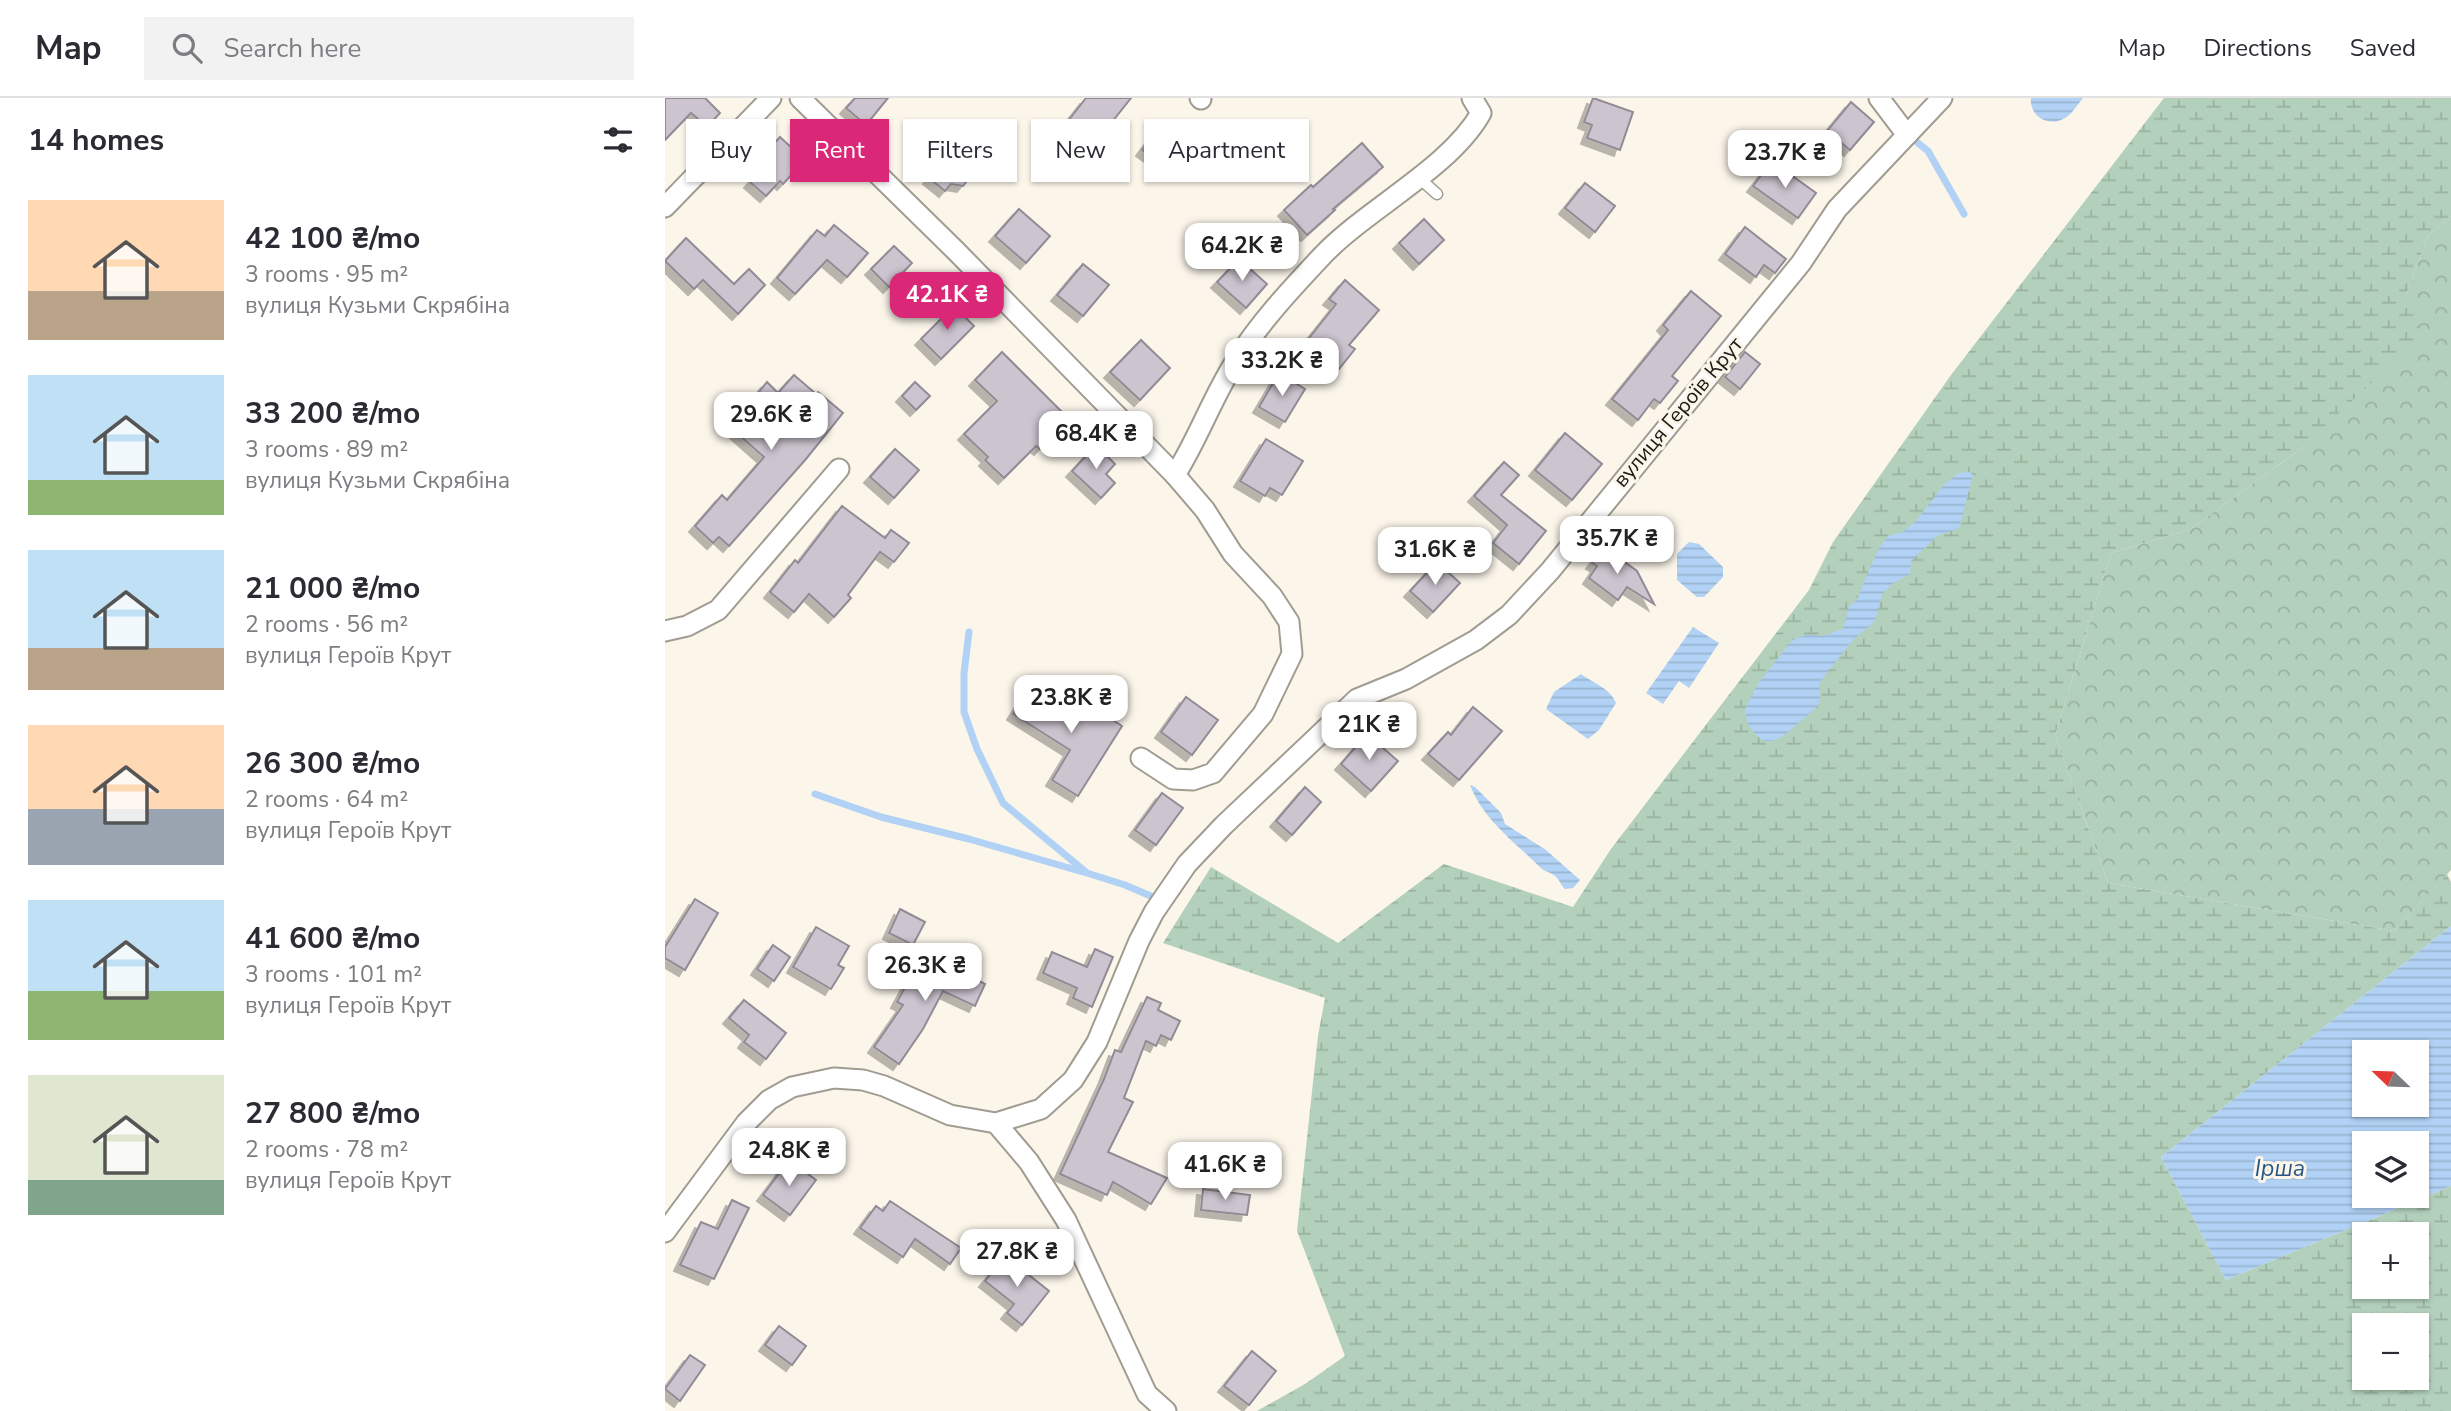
<!DOCTYPE html>
<html lang="en">
<head>
<meta charset="utf-8">
<style>
	body { margin:0; font-family:"Nunito Sans",sans-serif; background:#f2f2f3; color:#2b2b33; height:100vh; display:flex; flex-direction:column; font-size:26px; white-space:nowrap }
	* { box-sizing:border-box; margin:0 }
	p { font-size:23px; color:#7c7c81 }
	.icon { flex:none; width:38px; height:38px; fill:none; stroke:currentColor; stroke-width:2; stroke-linecap:round; stroke-linejoin:round }
	.map { position:relative; flex:1; overflow:hidden }
	.panel { display:flex; flex-direction:column; background:#fff; width:665px }
	.panel>* { flex:none }
	.hud { position:absolute; left:21px; top:21px; width:665px; height:63px; display:flex; gap:14px }
	.needle { width:46px; rotate:293deg }
	.fabs { position:absolute; left:1687px; top:942px; display:grid; gap:14px }
	.fabs a { display:grid; place-items:center; width:77px; height:77px; border-radius:0px; background:#fff; box-shadow:0 2px 5px #0004; font-size:35px }
	.price { position:absolute; translate:-50% -60px; padding:0 16px; border-radius:14px; background:#fff; color:#222; font-size:23px; line-height:46px; filter:drop-shadow(0 2px 4px #0008) }
	.price::after { content:''; position:absolute; left:50%; top:42px; width:21px; height:16px; margin-left:-10px; background:inherit; clip-path:polygon(0 0,100% 0,50% 100%) }
	.price.on { background:#db2777; color:#fff }
	ul { padding:0; list-style:none }
	li { display:flex; align-items:center; gap:21px; height:175px; padding:0 28px }
	li span { display:grid; place-items:center; flex:none; width:196px; height:140px; border-radius:0px; color:#555 }
	li>.icon { margin-inline-start:auto }
	span .icon { width:84px; height:84px; fill:#fffc; stroke-width:1 }
	li b { font-size:30px }
	h2 { display:flex; justify-content:space-between; align-items:center; height:84px; padding:0 28px; font-size:30px }
	.tag { padding:0 24px; border-radius:0px; background:#fff; box-shadow:0 2px 5px #0004; font-size:24px; line-height:63px }
	.tag.on { background:#db2777; color:#fff }
	header { display:flex; align-items:center; gap:42px; box-sizing:border-box; height:98px; padding:0 35px; background:#fff; border-bottom:2px solid #e1e1e2 }
	header strong { font-size:33px }
	nav { display:flex; gap:38px; margin-inline-start:auto; font-size:24px }
	.search { width:490px; height:63px; background:#f2f2f3; display:flex; align-items:center; gap:18px; box-sizing:border-box; padding:0 24px; border-radius:0px; color:#7c7c81; font-size:26px }
	main { display:flex; flex:1; min-height:0 }
	.map>svg:first-child { display:block }
	.forest { fill:url(#forest-crowns) }
	.wetland { fill:url(#wetland-marsh); fill-rule:evenodd }
	.water { fill:url(#water-rules); fill-rule:evenodd }
	.lines { fill:none; stroke-linecap:round; stroke-linejoin:round }
	.stream { stroke:#b1d2f5; stroke-width:7 }
	.building { fill:#ccc4cf; stroke:#928b95; stroke-width:2; filter:url(#shadow) }
	.service-casing { stroke:#a19c91; stroke-width:13 }
	.minor-casing { stroke:#a19c91; stroke-width:23 }
	.service { stroke:#fff; stroke-width:10 }
	.minor { stroke:#fff; stroke-width:19 }
	.labels { text-anchor:middle; dominant-baseline:central; stroke-width:6; stroke-linejoin:round; paint-order:stroke }
	.street-label { font-size:21px; fill:#1d1b17; stroke:#fbf5ea }
	.water-label { font-size:23px; font-style:italic; fill:#295785; stroke:#fbf5ea }
</style>
</head>
<body>
<header>
<strong>Map</strong>
<div class="search"><svg class="icon" aria-label="search" viewBox="0 0 24 24"><circle cx="10" cy="10" r="6"/><path d="M15 15l6 6"/></svg>Search here</div>
<nav><a>Map</a><a>Directions</a><a>Saved</a></nav>
</header>
<main>
<section class="panel">
<h2>14 homes<svg class="icon" aria-label="filters" viewBox="0 0 24 24"><path d="M4 7h16M4 17h16"/><circle cx="9" cy="7" r="2"/><circle cx="15" cy="17" r="2"/></svg></h2>
<ul>
<li><span style="background:linear-gradient(#ffd9b3 65%,#b9a48a 0)"><svg class="icon" aria-label="home" viewBox="0 0 24 24"><path d="M3 11l9-7 9 7M6 9v11h12V9"/></svg></span><div><b>42 100 ₴/mo</b><p>3 rooms · 95 m²</p><p>вулиця Кузьми Скрябіна</p></div></li>
<li><span style="background:linear-gradient(#bfe0f5 75%,#8fb573 0)"><svg class="icon" aria-label="home" viewBox="0 0 24 24"><path d="M3 11l9-7 9 7M6 9v11h12V9"/></svg></span><div><b>33 200 ₴/mo</b><p>3 rooms · 89 m²</p><p>вулиця Кузьми Скрябіна</p></div></li>
<li><span style="background:linear-gradient(#bfe0f5 70%,#b9a48a 0)"><svg class="icon" aria-label="home" viewBox="0 0 24 24"><path d="M3 11l9-7 9 7M6 9v11h12V9"/></svg></span><div><b>21 000 ₴/mo</b><p>2 rooms · 56 m²</p><p>вулиця Героїв Крут</p></div></li>
<li><span style="background:linear-gradient(#ffd9b3 60%,#9aa5b1 0)"><svg class="icon" aria-label="home" viewBox="0 0 24 24"><path d="M3 11l9-7 9 7M6 9v11h12V9"/></svg></span><div><b>26 300 ₴/mo</b><p>2 rooms · 64 m²</p><p>вулиця Героїв Крут</p></div></li>
<li><span style="background:linear-gradient(#bfe0f5 65%,#8fb573 0)"><svg class="icon" aria-label="home" viewBox="0 0 24 24"><path d="M3 11l9-7 9 7M6 9v11h12V9"/></svg></span><div><b>41 600 ₴/mo</b><p>3 rooms · 101 m²</p><p>вулиця Героїв Крут</p></div></li>
<li><span style="background:linear-gradient(#dfe7d0 75%,#7fa58c 0)"><svg class="icon" aria-label="home" viewBox="0 0 24 24"><path d="M3 11l9-7 9 7M6 9v11h12V9"/></svg></span><div><b>27 800 ₴/mo</b><p>2 rooms · 78 m²</p><p>вулиця Героїв Крут</p></div></li>
</ul>
</section>
<div class="map">
<svg width="1786" height="1313" viewBox="0 0 1786 1313">
	<defs>
		<pattern id="forest-crowns" width="20" height="18" patternUnits="userSpaceOnUse" patternTransform="scale(1.75)"><rect width="20" height="18" fill="#b2d0bb"/><path d="M2 6a3 3 0 1 1 6 0M12 15a3 3 0 1 1 6 0" fill="none" stroke="#99b2a0"/></pattern>
		<pattern id="wetland-marsh" width="20" height="14" patternUnits="userSpaceOnUse" patternTransform="scale(1.75)"><rect width="20" height="14" fill="#b2d0bb"/><path d="M1 5h8M5 5V1M11 12h8M15 12V8" fill="none" stroke="#99b2a0"/></pattern>
		<pattern id="water-rules" width="6" height="5" patternUnits="userSpaceOnUse" patternTransform="scale(1.75)"><rect width="6" height="5" fill="#b1d2f5"/><path d="M0 2.5h6" fill="none" stroke="#98b4d1"/></pattern>
		<filter id="shadow"><feDropShadow dx="-6" dy="6" stdDeviation="0" flood-color="#0004"/></filter>
	</defs>
	<rect width="100%" height="100%" fill="#fbf5ea"/>
	<path class="forest" d="M1786,118V772L1729,833L1443,785L1390,637L1446,455L1524,432L1638,349L1741,197L1763,138Z"/>
	<path class="wetland" d="M1499,0H1786V118L1763,138L1741,197L1757,237L1638,349L1524,432L1446,455L1390,637L1443,785L1729,833L1782,776L1786,784V828L1496,1059L1561,1182L1786,1088V1313H592L640,1286L680,1258L632,1133L653,938L660,900L498,845L546,769L673,845L779,766L908,809L946,751L1144,492L1168,444L1286,277ZM1699,1136H1752V1188H1699ZM1699,1227H1752V1279H1699Z"/>
	<g class="water">
		<path d="M1366,0H1418C1412,7 1406,18 1398,21C1382,29 1364,17 1366,0Z"/>
		<path d="M1304,374L1308,377L1294,430L1272,438L1246,463L1245,476L1227,486L1217,496L1210,523L1188,542L1160,577L1154,587L1155,603L1151,610L1117,639L1107,643H1099L1092,638L1083,627L1080,611L1093,586L1124,546L1131,540L1142,537L1158,538L1178,531L1184,508L1192,502L1206,467L1215,449L1223,438L1238,434L1251,423L1278,388L1293,375Z"/>
		<path d="M1024,444L1034,446L1058,469V479L1039,499H1032L1012,482V456Z"/>
		<path d="M1028,529L1054,545L1024,590L1014,583L998,606L981,595Z"/>
		<path d="M916,576C928,585 945,590 951,605L934,632L923,641L881,611L889,594Z"/>
		<path d="M805,687L810,689L836,715L840,726L881,752L915,782L908,790L900,791C896,787 894,781 890,778C886,774 880,774 876,770C850,744 819,723 805,687Z"/>
		<path d="M1786,828V1088L1561,1182L1496,1059ZM1699,954H1752V1006H1699ZM1699,1045H1752V1097H1699Z"/>
	</g>
	<g class="lines">
		<g class="stream">
			<path d="M1253,45L1263,53L1299,116"/>
			<path d="M304,534L299,575V614L312,651L338,705L422,775L460,787L488,799"/>
			<path d="M150,696L216,719L304,741L418,774"/>
		</g>
	</g>
	<g class="building">
		<path d="M0,0H40L55,15L42,29L26,15L0,42Z"/>
		<path d="M190,0H223L201,27L181,10Z"/>
		<path d="M421,0H466L435,39L431,35L426,41L403,23Z"/>
		<path d="M928,0L968,14L955,52L922,40L927,27L919,24Z"/>
		<path d="M1186,4L1209,24L1185,52L1162,33Z"/>
		<path d="M268,24L310,61L302,70L305,79L298,88L286,86L280,93L264,80L270,72L255,58L258,55L247,46Z"/>
		<path d="M496,26L529,50L511,76L477,52Z"/>
		<path d="M115,39L140,62L118,86L115,83L101,98L85,84L99,68L93,63Z"/>
		<path d="M697,45L718,69L668,111L670,112L642,137L619,112L646,87L648,89Z"/>
		<path d="M1103,68L1112,74L1115,69L1151,95L1133,120L1088,88Z"/>
		<path d="M920,85L950,108L930,134L900,110Z"/>
		<path d="M354,111L385,138L361,165L330,138Z"/>
		<path d="M759,121L779,142L754,166L734,145Z"/>
		<path d="M169,127L203,155L182,179L162,162L130,196L112,180L152,132L160,138Z"/>
		<path d="M1080,129L1121,161L1110,175L1099,167L1091,179L1060,156Z"/>
		<path d="M21,140L69,186L84,171L100,187L73,216L38,182L29,191L0,163Z"/>
		<path d="M229,148L247,165L224,189L206,171Z"/>
		<path d="M574,161L602,186L581,210L552,184Z"/>
		<path d="M418,166L444,187L418,218L392,197Z"/>
		<path d="M680,182L714,212L684,247L690,251L670,276L637,249L671,206L664,201Z"/>
		<path d="M1026,193L1056,218L1007,278L1013,283L995,305L989,301L973,322L947,301L1003,232L998,227Z"/>
		<path d="M289,208L309,228L276,261L256,241Z"/>
		<path d="M476,242L505,270L475,302L445,274Z"/>
		<path d="M337,254L404,321L375,351L371,348L339,380L320,362L323,359L299,336L332,303L310,282Z"/>
		<path d="M1080,254L1095,266L1075,291L1060,279Z"/>
		<path d="M614,275L640,291L620,324L594,309Z"/>
		<path d="M129,277L151,296L153,294L178,315L141,361L64,448L54,439L48,445L30,428L57,397L62,402L99,359L65,329L102,284L113,295Z"/>
		<path d="M250,284L265,298L251,312L237,298Z"/>
		<path d="M900,335L937,366L907,402L870,372Z"/>
		<path d="M601,341L638,363L617,397L605,390L600,398L575,383Z"/>
		<path d="M431,347L450,366L441,376L450,385L436,400L407,373Z"/>
		<path d="M230,351L254,372L229,400L205,379Z"/>
		<path d="M839,364L854,377L836,397L881,433L854,466L828,445L842,427L809,398Z"/>
		<path d="M177,408L220,440L226,432L244,445L229,464L215,454L183,497L186,500L169,519L144,496L129,514L105,494L130,462L133,465Z"/>
		<path d="M939,449L972,473L989,506L962,489L953,502L924,480L932,468L927,465Z"/>
		<path d="M772,464L795,485L768,514L745,493Z"/>
		<path d="M377,590L412,612L419,603L457,628L413,698L387,682L405,652L348,616L358,600L366,606Z"/>
		<path d="M521,599L553,622L527,657L496,634Z"/>
		<path d="M808,609L837,633L794,682L763,656L783,634L786,637Z"/>
		<path d="M702,636L733,663L706,693L676,666Z"/>
		<path d="M640,689L656,704L627,737L611,723Z"/>
		<path d="M497,695L518,710L491,747L470,732Z"/>
		<path d="M30,801L53,815L20,872L0,860V849Z"/>
		<path d="M235,811L260,824L248,847L224,835Z"/>
		<path d="M151,829L184,848L173,867L179,870L166,891L128,869Z"/>
		<path d="M108,847L125,859L109,883L92,871Z"/>
		<path d="M430,851L448,859L427,909L408,900L412,890L378,875L387,854L422,869Z"/>
		<path d="M259,854L320,886L310,908L278,893L258,931L234,966L209,949L238,907L232,904Z"/>
		<path d="M482,899L496,905L493,912L515,923L506,942L496,937L491,948L481,943L459,1000L468,1004L443,1054L502,1080L486,1106L448,1084L442,1097L395,1076L439,981L450,952L456,954Z"/>
		<path d="M79,902L121,935L101,961L79,944L84,937L64,920Z"/>
		<path d="M124,1062L151,1082L125,1117L98,1097Z"/>
		<path d="M538,1091L585,1097L582,1117L536,1112Z"/>
		<path d="M67,1102L84,1110L49,1181L15,1167L36,1124L53,1131Z"/>
		<path d="M225,1103L296,1150L285,1166L250,1141L238,1159L195,1130L211,1108L218,1113Z"/>
		<path d="M340,1158L384,1193L357,1227L342,1215L349,1206L320,1183Z"/>
		<path d="M114,1228L141,1248L127,1267L100,1247Z"/>
		<path d="M587,1253L611,1273L584,1307L559,1288Z"/>
		<path d="M25,1257L40,1267L15,1303L0,1291Z"/>
	</g>
	<g class="lines">
		<defs>
			<path id="service" d="M753,79L772,96"/>
			<g id="minor">
				<path d="M135,0L291,153L510,377"/>
				<path d="M535,0L536,1"/>
				<path d="M1214,0L1242,37"/>
				<path d="M0,109L106,0"/>
				<path d="M0,533L22,528L53,512L174,371"/>
				<path d="M476,660L508,681L528,682L548,675L598,616L627,556L624,524L607,498L568,456L540,412L510,377C533,341 547,300 570,264C594,225 627,190 658,157C703,110 785,70 816,15L807,0"/>
				<path d="M331,1025L364,1064L401,1122L482,1296L501,1313"/>
				<path d="M0,1134L81,1025L104,1002L127,989L169,980L198,982L219,988L285,1017L331,1025L376,1011L408,982L432,944L474,843L489,814L522,766L559,727L692,601L741,581L811,542L844,517L885,473L1136,165L1172,111L1277,0"/>
			</g>
		</defs>
		<use href="#service" class="service-casing"/>
		<use href="#minor" class="minor-casing"/>
		<use href="#service" class="service"/>
		<use href="#minor" class="minor"/>
	</g>
	<g class="labels">
		<g class="street-label">
			<text transform="translate(1013 314) rotate(-50)">вулиця Героїв Крут</text>
		</g>
		<g class="water-label">
			<text x="1615" y="1070">Ірша</text>
		</g>
	</g>
</svg>
<div class="fabs">
<a><svg class="needle" viewBox="-14 -14 28 28"><path d="M0-13l5 13h-10z" fill="#e53935"/><path d="M0 13l5-13h-10z" fill="#7c7c81"/></svg></a>
<a><svg class="icon" aria-label="layers" viewBox="0 0 24 24"><path d="M12 4l9 5-9 5-9-5zM3 14l9 5 9-5"/></svg></a>
<a>+</a>
<a>−</a>
</div>
<b class="price" style="left:1120px;top:92px">23.7K ₴</b>
<b class="price" style="left:577px;top:185px">64.2K ₴</b>
<b class="price on" style="left:282px;top:234px">42.1K ₴</b>
<b class="price" style="left:617px;top:300px">33.2K ₴</b>
<b class="price" style="left:106px;top:354px">29.6K ₴</b>
<b class="price" style="left:431px;top:373px">68.4K ₴</b>
<b class="price" style="left:952px;top:478px">35.7K ₴</b>
<b class="price" style="left:770px;top:489px">31.6K ₴</b>
<b class="price" style="left:406px;top:637px">23.8K ₴</b>
<b class="price" style="left:704px;top:664px">21K ₴</b>
<b class="price" style="left:260px;top:905px">26.3K ₴</b>
<b class="price" style="left:124px;top:1090px">24.8K ₴</b>
<b class="price" style="left:560px;top:1104px">41.6K ₴</b>
<b class="price" style="left:352px;top:1191px">27.8K ₴</b>
<div class="hud">
<a class="tag">Buy</a>
<a class="tag on">Rent</a>
<a class="tag">Filters</a>
<a class="tag">New</a>
<a class="tag">Apartment</a>
</div>
</div>
</main>
</body>
</html>
